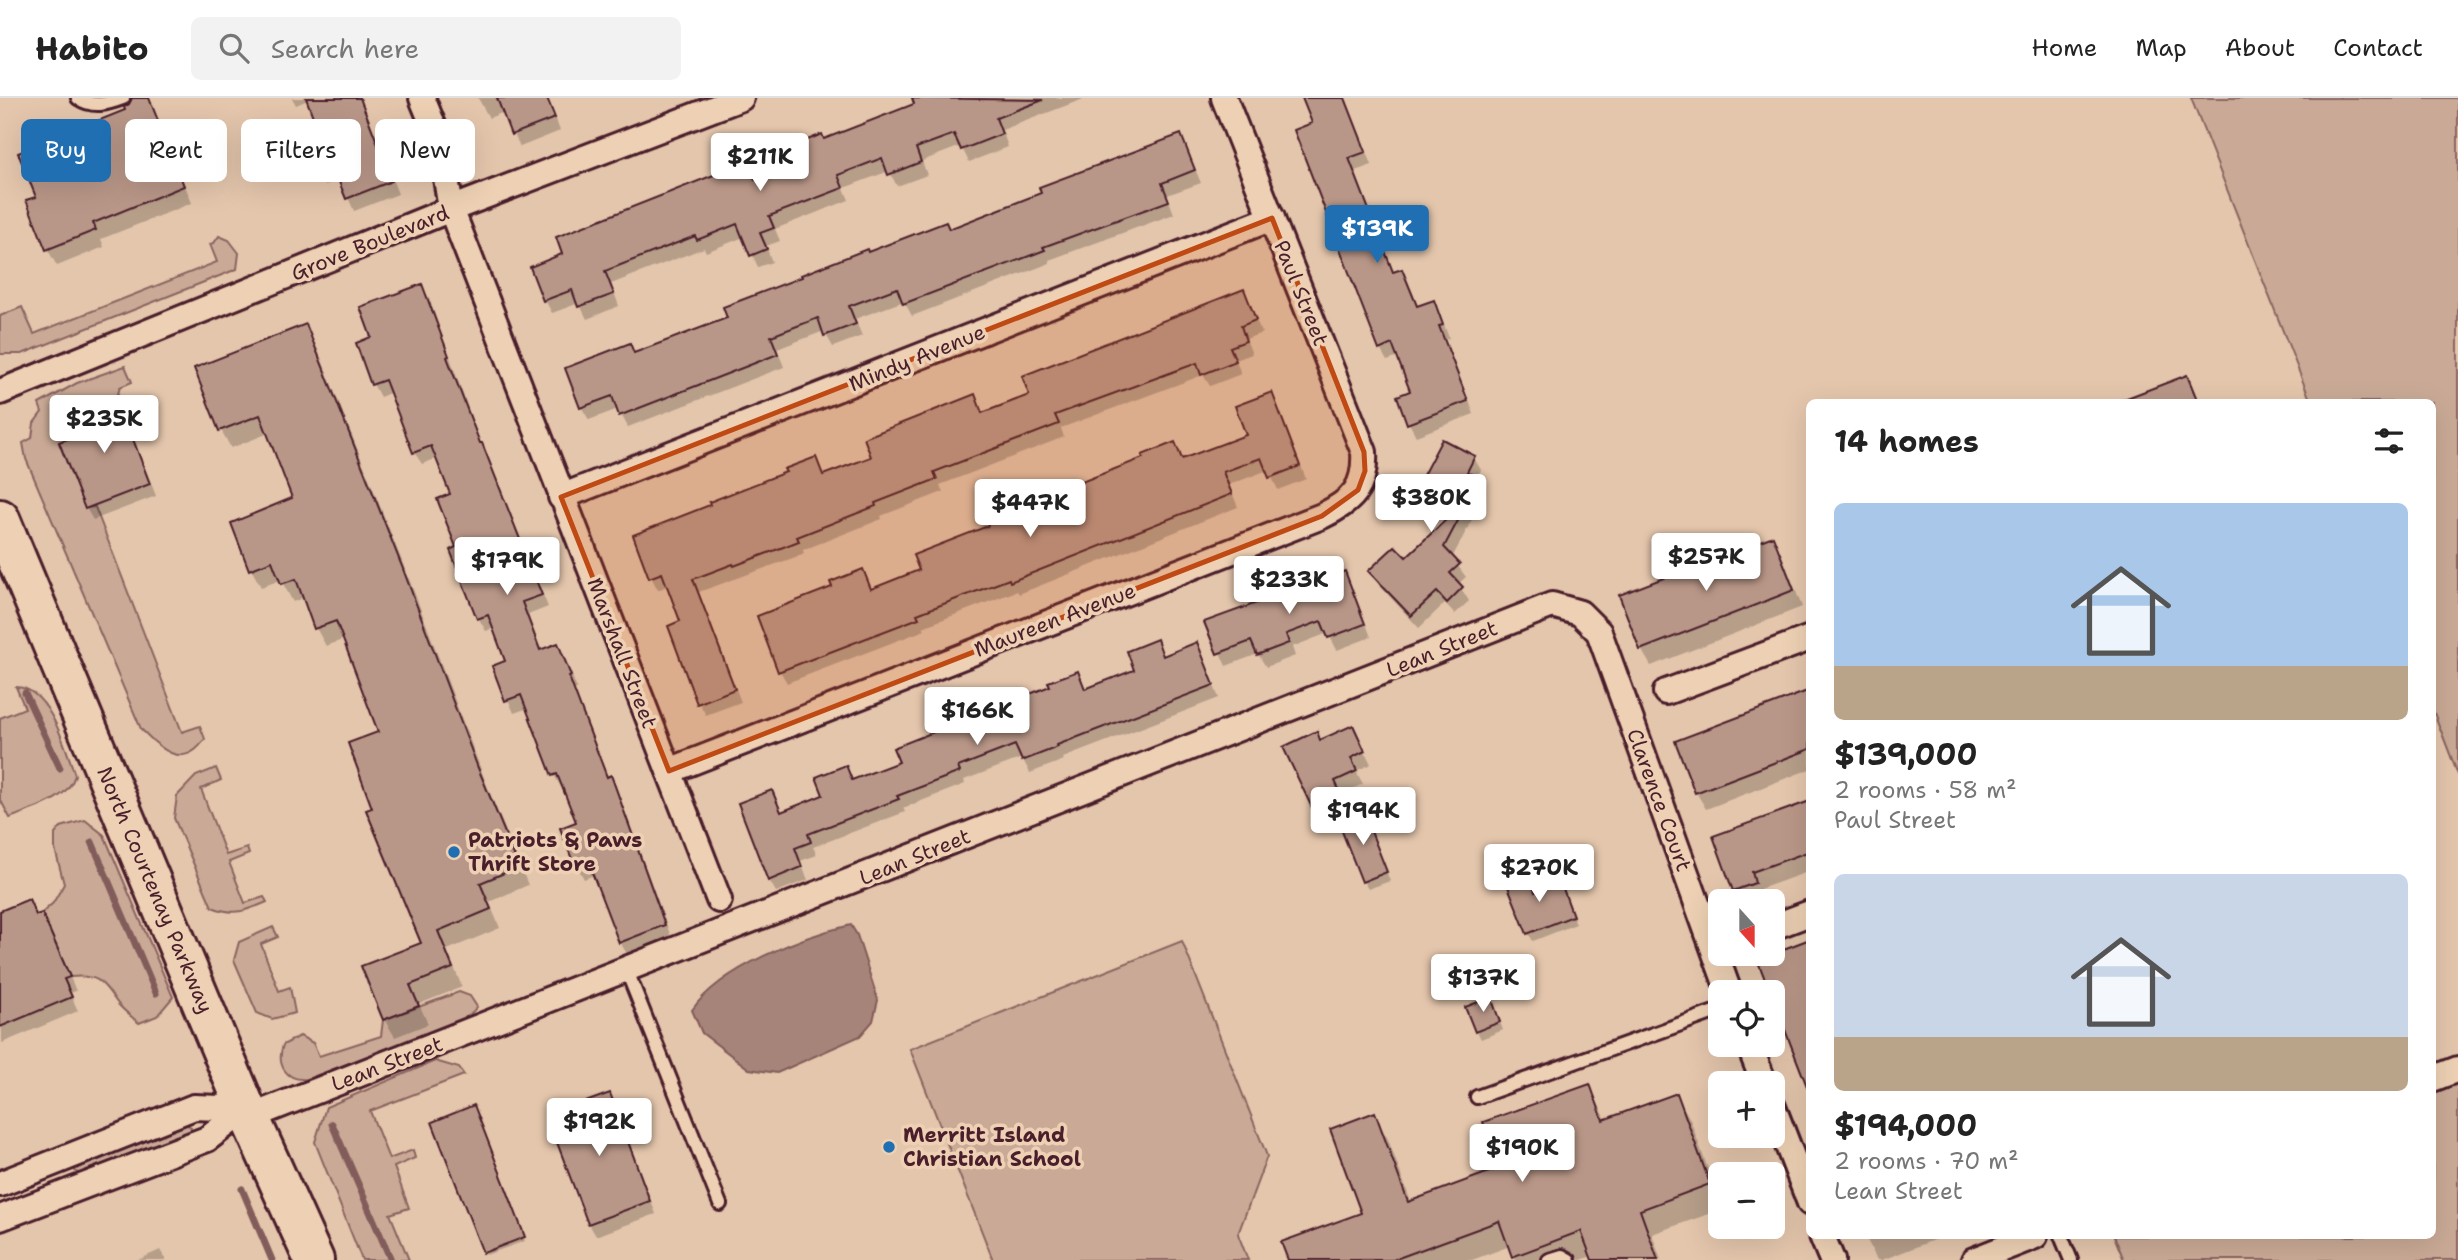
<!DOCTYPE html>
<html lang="en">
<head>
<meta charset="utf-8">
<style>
	body { margin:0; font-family:"Shantell Sans",sans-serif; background:#f2f2f2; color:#222; height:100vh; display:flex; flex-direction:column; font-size:26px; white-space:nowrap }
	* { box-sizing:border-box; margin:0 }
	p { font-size:23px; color:#767676 }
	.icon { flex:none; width:38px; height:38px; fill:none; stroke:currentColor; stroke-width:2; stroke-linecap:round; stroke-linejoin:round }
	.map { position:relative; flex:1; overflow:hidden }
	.sheet { position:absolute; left:1806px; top:301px; width:630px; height:840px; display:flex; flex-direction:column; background:#fff; border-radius:10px; box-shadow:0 7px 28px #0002 }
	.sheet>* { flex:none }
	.hud { position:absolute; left:21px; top:21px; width:665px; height:63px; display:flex; gap:14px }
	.needle { width:46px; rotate:159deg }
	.buttons { position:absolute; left:1708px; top:791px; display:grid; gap:14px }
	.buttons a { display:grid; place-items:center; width:77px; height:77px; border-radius:10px; background:#fff; box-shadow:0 7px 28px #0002; font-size:35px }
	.price { position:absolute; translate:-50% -60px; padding:0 16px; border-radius:7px; background:#fff; color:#222; font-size:23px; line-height:46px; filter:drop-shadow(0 2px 4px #0008) }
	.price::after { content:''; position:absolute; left:50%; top:42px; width:21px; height:16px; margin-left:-10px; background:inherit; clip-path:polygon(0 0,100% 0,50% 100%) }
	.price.selected { background:#1f6fb2; color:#fff }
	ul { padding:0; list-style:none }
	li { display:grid; align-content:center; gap:14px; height:371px; padding:0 28px }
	li span { display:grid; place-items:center; height:217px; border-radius:10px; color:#555 }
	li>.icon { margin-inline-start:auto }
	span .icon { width:126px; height:126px; fill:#fffc; stroke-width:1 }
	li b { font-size:30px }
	h2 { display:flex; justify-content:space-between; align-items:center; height:84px; padding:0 28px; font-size:30px }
	.pill { padding:0 24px; border-radius:10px; background:#fff; box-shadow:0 7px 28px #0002; font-size:24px; line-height:63px }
	.pill.selected { background:#1f6fb2; color:#fff }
	header { display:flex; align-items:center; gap:42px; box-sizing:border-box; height:98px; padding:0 35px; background:#fff; border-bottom:2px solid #e0e0e0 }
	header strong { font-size:33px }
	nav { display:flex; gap:38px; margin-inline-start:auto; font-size:24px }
	.search { width:490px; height:63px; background:#f2f2f2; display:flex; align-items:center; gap:18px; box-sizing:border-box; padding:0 24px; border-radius:10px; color:#767676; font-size:26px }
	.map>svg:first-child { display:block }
	.green { fill:#caaa96; stroke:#8a6460; stroke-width:2 }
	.water { fill:#a78479; stroke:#825c5a; stroke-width:2 }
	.shadow { fill:#0003 }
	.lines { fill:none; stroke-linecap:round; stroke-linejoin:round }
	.stream { stroke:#825c5a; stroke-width:7 }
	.building { fill:#b99788; stroke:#4a1f2b; stroke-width:2 }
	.lane-casing { stroke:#4a1f2b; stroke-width:18 }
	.street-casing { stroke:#4a1f2b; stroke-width:30 }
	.primary-casing { stroke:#4a1f2b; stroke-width:44 }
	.lane { stroke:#eed1b4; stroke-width:12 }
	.street { stroke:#eed1b4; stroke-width:24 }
	.primary { stroke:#eed1b4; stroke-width:38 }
	.marked { fill:#c04a14; fill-opacity:0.2; stroke:#c04a14; stroke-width:5; stroke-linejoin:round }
	.poi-dot { fill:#1f6fb2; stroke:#eed1b4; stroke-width:2.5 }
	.labels { text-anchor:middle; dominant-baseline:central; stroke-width:7; stroke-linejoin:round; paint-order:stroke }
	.street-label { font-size:21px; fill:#4a1f2b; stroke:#eed1b4 }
	.poi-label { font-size:21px; font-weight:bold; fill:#4a1f2b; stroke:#eed1b4; text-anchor:start }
</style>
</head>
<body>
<header>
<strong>Habito</strong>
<div class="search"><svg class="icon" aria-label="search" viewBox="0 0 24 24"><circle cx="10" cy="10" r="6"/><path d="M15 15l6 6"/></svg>Search here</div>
<nav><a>Home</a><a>Map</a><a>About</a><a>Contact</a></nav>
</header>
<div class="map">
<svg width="2458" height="1162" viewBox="0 0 2458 1162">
	<rect width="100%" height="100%" fill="#e4c6ac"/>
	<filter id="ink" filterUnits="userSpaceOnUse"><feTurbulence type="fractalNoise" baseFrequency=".0143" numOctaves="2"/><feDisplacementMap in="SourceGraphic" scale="14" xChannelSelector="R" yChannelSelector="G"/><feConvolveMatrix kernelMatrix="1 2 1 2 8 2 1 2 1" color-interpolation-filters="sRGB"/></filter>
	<g filter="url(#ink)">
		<g class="green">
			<path d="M2191,0H2458V677L2433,612L2432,304H2311Z"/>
			<path d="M219,138L229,142L239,155L237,171L22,256H0V218L22,209L34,236L217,164L210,146L214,145Z"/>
			<path d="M125,268L132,284L120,289L117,299L74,315L81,336L59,345L85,410L95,409L182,634L200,628L205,641C183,673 161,651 141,631L26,361L23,345L32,340L34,325L42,314L39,306L77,285Z"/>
			<path d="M16,589C49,589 66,651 75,677C68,703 33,710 10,720L0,701V620L25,610Z"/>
			<path d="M216,670L221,682L201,691L226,757L247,750L249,756L229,764L245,805L264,799L267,804C246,813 234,818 212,809L174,720L177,698L196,678Z"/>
			<path d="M85,722L104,737L173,899L157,918L139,925C132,919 124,913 118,906C102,884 100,876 70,879L42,815L53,805L64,786L55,751V736L61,729Z"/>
			<path d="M273,829L278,839L261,846L279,893L290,889L295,915L272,921L257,915L234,862L239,844Z"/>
			<path d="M1182,843L1267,1058L1238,1136L1248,1162H993L910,951Z"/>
			<path d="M459,894L470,898L477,909L466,921L307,981C286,983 276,967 283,947L300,938L313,945L319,958L381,938L383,922Z"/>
			<path d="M435,963L459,970L464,977L370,1013L389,1061L413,1052L415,1060L394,1069L409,1110L390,1116L409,1162H362L315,1044L326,1009Z"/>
			<path d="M2458,983V1162H2124L2114,1138H2432L2433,989Z"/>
			<path d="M184,1025L191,1029L190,1034L85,1075L79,1076L75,1073L77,1067Z"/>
		</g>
		<path class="water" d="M851,827L857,837L878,902L873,923L860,938L777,975L749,971L702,935L692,912C721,870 802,838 851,827Z"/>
		<g class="shadow">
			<path d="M292,0H361L398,96L354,113L340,81L325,87L318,75L321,36L308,2L296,7Z"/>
			<path d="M478,0H548L560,33L520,49L504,14L489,20Z"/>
			<path d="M916,0H1086L1002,32L1008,49L969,64L961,48L922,63L927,77L897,88L889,73L844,90L849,102L775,131L780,143L766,148L772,164L758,169L744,139L706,154L704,150L611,186L619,208L587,221L579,205L552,215L545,202L750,77L755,83L804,65L824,43L916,7Z"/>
			<path d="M1304,0H1346L1372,67L1355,73L1394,176L1402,173L1418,210L1433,204L1440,216L1449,240L1445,241L1474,316L1416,338L1409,325L1399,299L1412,294L1399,259L1387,263L1380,251L1314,26Z"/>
			<path d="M149,4L158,21L192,105L101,141L104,149L57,168L48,152L28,103L38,100Z"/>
			<path d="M1181,38L1201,85L1167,97L1174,116L1049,162L1050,165L912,218L904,203L855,221L862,238L833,249L824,233L777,251L784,269L628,329L618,311L589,322L582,310L567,271L629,247L635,257L730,221L867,156L949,132L1044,96Z"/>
			<path d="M421,188L429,200L482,350L548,509L528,517L542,553L558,547L565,559L577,591L574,592L608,680L610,679L617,692L671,839L627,856L620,844L594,777L584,781L577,768L578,725L564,688L561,689L554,677L528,610L514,615L494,569L508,564L494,530L486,533L479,521L452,453L459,450L452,397L438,360L422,366L414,354L392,294L380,299L373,286V240Z"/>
			<path d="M1243,193L1262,235L1246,241L1252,256L1236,262L1241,276L1210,288L1203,277L1061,330L1064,339L940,387L943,394L881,418L882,421L803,452L804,456L699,494L741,604L706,617L699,605L683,524L667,488L658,492L651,479L635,438L788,375L815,361L824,379L873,360L974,298L984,317L1031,298Z"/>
			<path d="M305,229L316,247L413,491L488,690L528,787L489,804L500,830L447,852L462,889L419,906L428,926L395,939L384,921L423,846L374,711L380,635L345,541L326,548L316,530L304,499L293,504L281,482L261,489L251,471L295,401L269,335L231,350L221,332Z"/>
			<path d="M2186,279L2198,304H2159L2154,291Z"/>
			<path d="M1271,296L1278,308L1306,381L1278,392L1268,372L1229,387L1238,409L1019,496L1017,493L923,529L925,532L787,585L780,573L834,490L862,473L872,492L921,473L990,429L1145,361L1175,346L1183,362L1248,338Z"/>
			<path d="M116,301L123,313L156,398L93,422L86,410Z"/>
			<path d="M1474,360L1481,372L1476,381L1486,395L1452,460L1466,479L1458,486L1469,503L1455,516L1445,505L1419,530L1378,486L1370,474L1406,462L1446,423L1422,411L1414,398Z"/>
			<path d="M1772,440L1782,457L1802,509L1651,568L1641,551Z"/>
			<path d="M1344,475L1351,487L1371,539L1337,552L1328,535L1292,549L1295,558L1266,569L1258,556L1226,568L1207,525Z"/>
			<path d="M1156,543L1165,559L1197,547L1219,600L1063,660L1064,662L1030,675L1022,660L964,682L965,686L903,710L905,714L813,749L817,757L800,763L808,782L776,794L769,782L772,695L782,715L825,698L846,669L853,684L901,665L1077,575L1086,592L1137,573Z"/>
			<path d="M1810,593V671L1706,711L1696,694Z"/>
			<path d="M1359,642L1371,666L1356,673L1363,686L1341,696L1348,711L1321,724L1314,711L1321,644Z"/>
			<path d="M1810,704V773L1760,791L1763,802L1741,803L1734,792Z"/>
			<path d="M1363,715L1390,783L1368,791L1363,783Z"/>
			<path d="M1533,788L1536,796L1564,795L1576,826L1533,843L1528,835Z"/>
			<path d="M28,803L37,819L42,817L49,830L76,893L70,895L78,913L2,945L0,815Z"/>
			<path d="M1494,909L1503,932L1481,941L1477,933Z"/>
			<path d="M1589,988L1607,1023L1676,997L1690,1021L1720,1104V1112L1652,1136L1661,1162H1593L1592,1158L1581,1162H1516L1510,1148L1472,1162H1290L1363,1116L1374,1017L1388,1041L1411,1104L1502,1071Z"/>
			<path d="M609,997L616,1009L656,1116L596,1138L589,1126L550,1019Z"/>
			<path d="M475,1013L525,1143L486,1157L485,1154Z"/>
			<path d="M1865,1138H1944L1882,1162H1877Z"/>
			<path d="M160,1152L166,1162H138Z"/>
		</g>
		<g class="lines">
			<g class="stream">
				<path d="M25,595L60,670"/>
				<path d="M92,744L156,895"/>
				<path d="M332,1026L391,1162"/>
				<path d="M242,1091L272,1162"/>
			</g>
		</g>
		<g class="building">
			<path d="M132,0H149L184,88L93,125L96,132L46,152L26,102L36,99L18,55L125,12L124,9L129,6Z"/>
			<path d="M306,0H360L392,83L346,101L333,69L316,76L303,41L319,35Z"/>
			<path d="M497,0H547L555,20L511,37Z"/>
			<path d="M912,0L1043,2L996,20L1002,36L961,52L954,36L916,50L921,64L888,77L882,60L838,77L843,90L769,118L774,130L760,135L767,151L750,158L737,126L697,142L695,138L605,173L614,196L578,209L572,192L543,203L530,169L562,156L556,139L744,65L749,76L752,74L755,82L802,64L795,47L822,36L824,41L914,6Z"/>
			<path d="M1302,0H1345L1366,54L1349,60L1393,174L1402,171L1417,208L1434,202L1443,227L1439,228L1468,303L1407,326L1397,298L1410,293L1392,246L1379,252L1294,32L1312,25Z"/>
			<path d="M1181,36L1195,72L1162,85L1169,103L1043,149L1045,152L903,206L897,190L849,208L856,226L824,238L818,220L771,238L778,256L619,318L612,298L580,310L565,270L630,245L634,255L727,220L723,209L802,179L801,177L867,151L868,154L946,124L949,131L1041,95L1039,89Z"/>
			<path d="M422,186L449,258L447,259L480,345H482L542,497L522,504L540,552L558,545L571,578L569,579L607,679L611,677L665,827L619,845L588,764L575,769L560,730L576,724L557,676L552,678L521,597L505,603L492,568L505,563L488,517L477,521L450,452L456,449L437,401L450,396L431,348L413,355L385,282L371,287L356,245L371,239L360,209Z"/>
			<path d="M1244,191L1256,222L1241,228L1246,243L1230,249L1236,263L1201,277L1197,265L1055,317L1059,326L934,374L937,381L875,405L876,408L797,439L799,443L734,468L733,466L693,481L735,591L697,606L668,528L680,523L662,475L649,480L633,437L710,407L709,404L786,374L784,371L816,359L823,377L871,359L864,340L975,296L982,315L1029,297L1022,278Z"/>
			<path d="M306,226L403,471L478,670L519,769L480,785L491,811L438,833L453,870L410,887L419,908L383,922L361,868L421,845L366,712L372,710L348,645L378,634L336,523L314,531L296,481L281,486L272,463L249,472L231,425L292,400L260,317L219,333L194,270Z"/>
			<path d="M2187,277L2198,304H2119V303Z"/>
			<path d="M1272,294L1300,368L1269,380L1261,360L1223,374L1232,396L1010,484L1009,481L917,516L919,520L778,574L757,518L832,489L830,484L863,471L871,491L919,472L913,457L988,428L987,424L1067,392L1066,390L1143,360L1142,357L1175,344L1182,361L1246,337L1235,308Z"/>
			<path d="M117,299L150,386L85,411L59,344L81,336L73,315Z"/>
			<path d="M1442,341L1475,358L1467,374L1480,381L1444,449L1460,466L1450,475L1463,489L1447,505L1437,494L1411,518L1368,473L1395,448L1406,459L1450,418L1412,398Z"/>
			<path d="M1773,438L1794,492L1640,552L1619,497Z"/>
			<path d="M1345,473L1365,526L1328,540L1321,523L1286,536L1289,545L1257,557L1251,543L1217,556L1204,524Z"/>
			<path d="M1157,541L1163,558L1197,544L1214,587L1057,647L1058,649L1022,663L1015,647L958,669L960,674L897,698L899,701L808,736L811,744L795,750L802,769L768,783L738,705L772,692L781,714L823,697L816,679L846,667L852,682L899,664L893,650L1050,588L1048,584L1078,573L1085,591L1134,572L1127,553Z"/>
			<path d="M1810,592V651L1695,695L1675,643Z"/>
			<path d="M1353,627L1365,653L1351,660L1357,673L1335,683L1342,698L1313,712L1283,649L1317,633L1320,642Z"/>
			<path d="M1810,703V753L1752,774L1755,785L1733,793L1713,738Z"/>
			<path d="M1363,713L1387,774L1362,784L1338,723Z"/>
			<path d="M1529,777L1535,794L1561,785L1573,818L1527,836L1507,786Z"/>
			<path d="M29,801L36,817L42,815L70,879L64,881L72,899L0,929V813Z"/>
			<path d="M1810,841V991H1808L1773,901V894H1770L1757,861Z"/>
			<path d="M1491,899L1500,924L1475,934L1465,909Z"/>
			<path d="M1590,986L1603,1022L1677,995L1710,1086L1640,1112L1658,1162H1592L1581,1133L1512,1159L1499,1123L1393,1162H1288L1281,1144L1361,1115L1330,1031L1375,1014L1408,1104L1500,1070L1483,1024Z"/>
			<path d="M610,995L650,1103L588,1126L547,1018Z"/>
			<path d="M474,1007L525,1139L483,1155L432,1024Z"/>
		</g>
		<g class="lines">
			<defs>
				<g id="lane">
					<path d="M78,0C93,10 107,6 123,0"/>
					<path d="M627,873L720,1106"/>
					<path d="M1477,999L1720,912"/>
					<path d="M2061,1138L2071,1162"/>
					<path d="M1549,1162L1562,1158L1569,1162"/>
				</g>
				<g id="street">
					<path d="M422,0L446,59L445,74L451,111L719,802"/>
					<path d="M0,294L451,111L741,0"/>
					<path d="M561,399L1272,120"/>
					<path d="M1666,594L1810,540"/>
					<path d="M669,673L1322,418C1353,403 1366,389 1364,354L1224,0"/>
					<path d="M1773,829L1810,815"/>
					<path d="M1749,947L1764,985"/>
					<path d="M2432,981L2458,971"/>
					<path d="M1773,1009L1810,1105"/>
					<path d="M250,1019L1552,507L1580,515L1599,534L1729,894"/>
					<path d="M0,1086L194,1009L246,1011"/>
					<path d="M0,1120L207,1041L246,1011"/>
					<path d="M1822,1138L1832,1162"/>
					<path d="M1974,1162L2035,1138"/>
				</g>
				<path id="primary" d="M0,421L246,1011L314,1162"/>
			</defs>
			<use href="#lane" class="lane-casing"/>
			<use href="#street" class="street-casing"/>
			<use href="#primary" class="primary-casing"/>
			<use href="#lane" class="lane"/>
			<use href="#street" class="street"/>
			<use href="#primary" class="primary"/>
		</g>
	</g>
	<path class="marked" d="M1272,120L1364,354L1365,373L1358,392L1322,418L669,673L561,399Z"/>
	<g class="poi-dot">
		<circle cx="454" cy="754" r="7"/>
		<circle cx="889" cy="1049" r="7"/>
	</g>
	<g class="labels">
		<g class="street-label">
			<text transform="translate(370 145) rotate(-22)">Grove Boulevard</text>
			<text transform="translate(1301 195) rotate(68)">Paul Street</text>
			<text transform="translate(917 260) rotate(-22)">Mindy Avenue</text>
			<text transform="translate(1055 522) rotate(-21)">Maureen Avenue</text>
			<text transform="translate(1442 551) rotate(-22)">Lean Street</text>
			<text transform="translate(622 555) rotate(69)">Marshall Street</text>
			<text transform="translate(1659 702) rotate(70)">Clarence Court</text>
			<text transform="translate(915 759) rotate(-22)">Lean Street</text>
			<text transform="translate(155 792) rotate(67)">North Courtenay Parkway</text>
			<text transform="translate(387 966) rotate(-21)">Lean Street</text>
		</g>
		<g class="poi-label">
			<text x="468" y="742">Patriots &amp; Paws<tspan x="468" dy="24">Thrift Store</tspan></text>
			<text x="903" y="1037">Merritt Island<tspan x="903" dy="24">Christian School</tspan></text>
		</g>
	</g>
</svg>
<div class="buttons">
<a><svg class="needle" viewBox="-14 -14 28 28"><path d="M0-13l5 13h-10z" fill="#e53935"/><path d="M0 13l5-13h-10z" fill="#767676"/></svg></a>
<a><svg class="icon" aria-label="locate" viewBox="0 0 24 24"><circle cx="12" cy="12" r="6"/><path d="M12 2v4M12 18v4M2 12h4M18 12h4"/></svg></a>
<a>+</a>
<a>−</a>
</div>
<b class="price" style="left:760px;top:95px">$211K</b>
<b class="price selected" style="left:1377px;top:167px">$139K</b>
<b class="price" style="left:104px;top:357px">$235K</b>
<b class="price" style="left:1431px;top:436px">$380K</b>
<b class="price" style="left:1030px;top:441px">$447K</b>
<b class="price" style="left:1706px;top:495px">$257K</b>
<b class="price" style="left:507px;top:499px">$179K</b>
<b class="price" style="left:1289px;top:518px">$233K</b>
<b class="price" style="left:977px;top:649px">$166K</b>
<b class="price" style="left:1363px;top:749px">$194K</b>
<b class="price" style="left:1539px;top:806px">$270K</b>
<b class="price" style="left:1483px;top:916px">$137K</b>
<b class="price" style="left:599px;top:1060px">$192K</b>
<b class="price" style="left:1522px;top:1086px">$190K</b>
<div class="hud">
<a class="pill selected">Buy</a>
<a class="pill">Rent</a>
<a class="pill">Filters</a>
<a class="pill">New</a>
</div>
<section class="sheet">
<h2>14 homes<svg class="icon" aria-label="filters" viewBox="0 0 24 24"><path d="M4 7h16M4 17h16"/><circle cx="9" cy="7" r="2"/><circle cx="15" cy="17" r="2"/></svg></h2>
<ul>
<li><span style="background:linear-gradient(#a9c7e8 75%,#b9a48a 0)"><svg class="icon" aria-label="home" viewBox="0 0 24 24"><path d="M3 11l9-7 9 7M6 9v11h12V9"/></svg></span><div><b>$139,000</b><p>2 rooms · 58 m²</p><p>Paul Street</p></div></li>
<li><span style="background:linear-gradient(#c9d6e8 75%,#b9a48a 0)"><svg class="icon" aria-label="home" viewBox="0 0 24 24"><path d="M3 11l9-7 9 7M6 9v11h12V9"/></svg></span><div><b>$194,000</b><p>2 rooms · 70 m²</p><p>Lean Street</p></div></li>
</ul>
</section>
</div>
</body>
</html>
